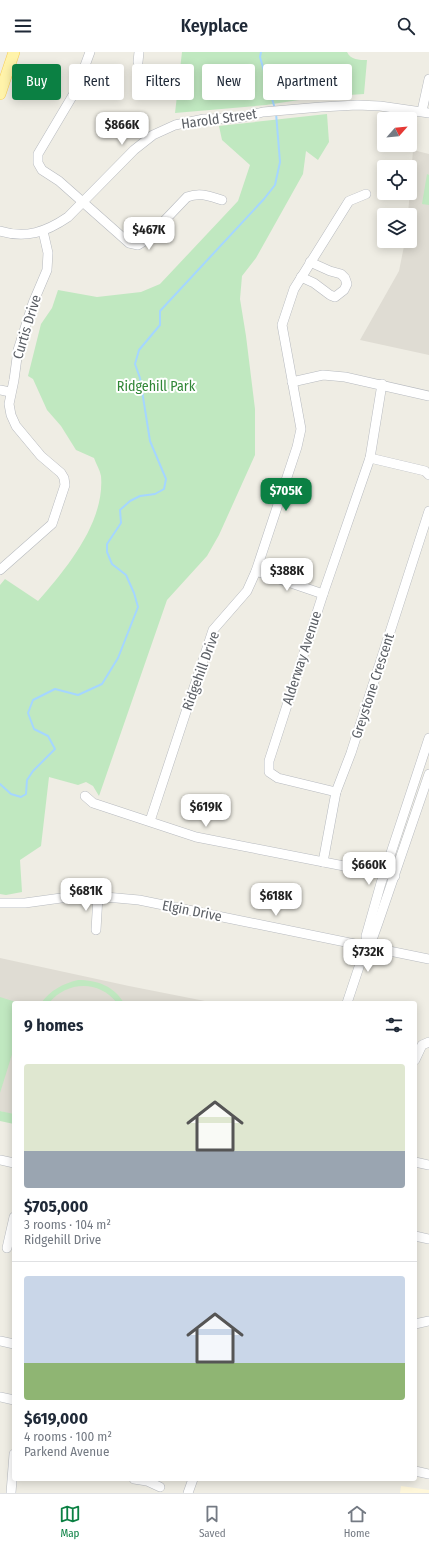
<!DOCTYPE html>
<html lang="en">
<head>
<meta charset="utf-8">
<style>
	body { margin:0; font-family:"Fira Sans Condensed",sans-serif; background:#f2f2f3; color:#1f2937; height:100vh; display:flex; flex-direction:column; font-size:15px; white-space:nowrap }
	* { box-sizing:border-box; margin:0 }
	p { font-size:13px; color:#747a83 }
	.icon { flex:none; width:22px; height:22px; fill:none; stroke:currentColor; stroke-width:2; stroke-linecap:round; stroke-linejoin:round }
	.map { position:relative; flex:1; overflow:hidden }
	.panel { position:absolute; left:12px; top:949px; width:405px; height:480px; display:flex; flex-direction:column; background:#fff; border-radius:4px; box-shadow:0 2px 10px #0003 }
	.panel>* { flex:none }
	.top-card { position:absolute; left:12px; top:12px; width:405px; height:36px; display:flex; gap:8px }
	.needle { width:26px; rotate:63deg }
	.buttons { position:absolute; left:377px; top:60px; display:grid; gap:8px }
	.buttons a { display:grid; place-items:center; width:40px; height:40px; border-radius:4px; background:#fff; box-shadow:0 2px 10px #0003; font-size:20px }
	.price { position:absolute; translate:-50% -34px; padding:0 9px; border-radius:8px; background:#fff; color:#222; font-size:13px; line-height:26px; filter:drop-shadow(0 1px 2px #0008) }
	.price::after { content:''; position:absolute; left:50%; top:24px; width:12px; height:9px; margin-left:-6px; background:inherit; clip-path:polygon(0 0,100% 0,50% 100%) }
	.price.selected { background:#0b8043; color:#fff }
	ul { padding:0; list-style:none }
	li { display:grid; align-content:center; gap:8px; height:212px; padding:0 12px }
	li+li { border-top:1px solid #e0e1e3 }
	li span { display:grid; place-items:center; height:124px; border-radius:4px; color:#555 }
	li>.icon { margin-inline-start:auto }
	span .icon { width:72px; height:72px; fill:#fffc; stroke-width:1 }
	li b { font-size:17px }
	h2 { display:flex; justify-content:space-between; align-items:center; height:48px; padding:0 12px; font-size:17px }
	.tag { padding:0 14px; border-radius:4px; background:#fff; box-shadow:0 2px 10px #0003; font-size:14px; line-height:36px }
	.tag.selected { background:#0b8043; color:#fff }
	header { display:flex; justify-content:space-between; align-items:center; height:52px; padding:0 12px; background:#fff; font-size:18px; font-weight:600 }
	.menu { display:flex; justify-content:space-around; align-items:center; height:56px; border-top:1px solid #e0e1e3; background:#fff; font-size:11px; color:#747a83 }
	.menu a { display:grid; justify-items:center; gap:2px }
	.menu .selected { color:#0b8043 }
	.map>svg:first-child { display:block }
	.commercial { fill:#fff7da }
	.education { fill:#dfdcd3 }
	.green { fill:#c0e8c0 }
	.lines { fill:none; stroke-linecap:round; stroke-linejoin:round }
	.stream { stroke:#a5d6ff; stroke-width:2 }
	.minor-casing { stroke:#b7babf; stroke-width:10 }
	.major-casing { stroke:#f7cd55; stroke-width:12 }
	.minor { stroke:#fff; stroke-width:9 }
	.major { stroke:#fff3aa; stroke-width:11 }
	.labels { text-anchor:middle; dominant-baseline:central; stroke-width:4; stroke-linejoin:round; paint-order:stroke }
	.street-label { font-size:14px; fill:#5c6066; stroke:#fff }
	.park-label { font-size:14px; fill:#318737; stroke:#fff }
</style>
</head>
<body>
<header><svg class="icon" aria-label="menu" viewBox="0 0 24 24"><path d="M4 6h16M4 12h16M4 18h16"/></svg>Keyplace<svg class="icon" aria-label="search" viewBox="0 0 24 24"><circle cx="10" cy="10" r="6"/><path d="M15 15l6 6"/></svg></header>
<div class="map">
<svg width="429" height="1441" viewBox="0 0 429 1441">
	<rect width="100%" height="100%" fill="#efede4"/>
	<path class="commercial" d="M401,1434L429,1438V1441H400Z"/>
	<g class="education">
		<path d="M413,98L429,102V303L360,288L399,219L405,189H410V163H408Z"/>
		<path d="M0,906L129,934L215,951H14V1063L0,1059Z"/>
	</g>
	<g class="green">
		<path d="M182,0H347C351,8 359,8 367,8L364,42L319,45L266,53L175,61Z"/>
		<path d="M327,62L329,90L318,108L306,99L303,122L256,206L242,224L240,247L246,284L255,357V403L219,483L207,504L167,548L99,744L93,734L86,730L78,733L49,725L41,794L20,808L22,840L6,843L0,842V533L5,527L38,549C67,516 105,470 101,424C100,418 96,412 94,406L76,398L61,374L47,358L33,327L28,324L41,272L52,256L58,238L97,245L141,240L160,232L238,149L250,113L222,88L219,74Z"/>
		<path d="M427,122L429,123V153L422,152Z"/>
		<path d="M78,928C97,928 114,934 124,951H117C99,928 67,929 49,951H41C51,938 62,932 78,928Z"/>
		<path d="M0,945L19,951H14V996L0,1041Z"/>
		<path d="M0,1059L14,1062V1072L0,1069Z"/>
	</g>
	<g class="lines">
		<g class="stream">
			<path d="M261,0L260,5L275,57"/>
			<path d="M0,732L11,742L21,745L26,742L27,728L33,719L55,697L48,684L34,677L28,661L33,648L55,637L78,643L102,632L118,606L138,555L134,541L126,523L112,512L107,500V492L121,471L120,458L130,449L140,444L155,442L164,437L166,427L150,389L140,326L135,312L139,298L160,273V259L264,147L275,133L280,110L276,61"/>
		</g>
		<defs>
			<g id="minor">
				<path d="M90,0L76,38L38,102V111L42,118L59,129L129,191L138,193L146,188L187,145C200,140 209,144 222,148"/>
				<path d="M138,10L139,0"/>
				<path d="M422,59L429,27"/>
				<path d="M0,179C26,187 46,180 68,165L134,98L153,83L175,73L204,67L239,66L263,60L321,55L357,53L380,54L429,61"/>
				<path d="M301,225L314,231L330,243L335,245L344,238L347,232L345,226L341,222L330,219L310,210"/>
				<path d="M292,330L323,323L345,325L429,344"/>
				<path d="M0,338L10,340"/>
				<path d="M370,406L425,419L429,423"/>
				<path d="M0,518L52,472L65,433L64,426L61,421L41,404L16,374L11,363L9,352L14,328L18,298L33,251L47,218L48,201L43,179"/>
				<path d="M256,519L323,542"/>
				<path d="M336,740L278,726L269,720V709L323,542L370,406L382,332"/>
				<path d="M85,744L93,751L196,785L395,824"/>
				<path d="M150,769L213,578L247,539L256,519L297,395L301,377L282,273L294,237L349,149L366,142"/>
				<path d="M323,810L336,740L351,701L429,459"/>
				<path d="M0,851H25L83,843L139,848L429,907"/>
				<path d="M96,878L98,844"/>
				<path d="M366,894L373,885L378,871L429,722"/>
				<path d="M347,951L366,894V884L381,831L429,686"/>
				<path d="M415,1008L422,993L429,990"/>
				<path d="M0,1108L14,1111"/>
				<path d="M415,1110L429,1113"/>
				<path d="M415,1184L429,1187"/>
				<path d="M7,1196L14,1165"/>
				<path d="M415,1272L429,1269"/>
				<path d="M0,1289L14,1292"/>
				<path d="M0,1345L14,1348"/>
				<path d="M415,1419L429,1422"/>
				<path d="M134,1427L147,1429L160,1435"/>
				<path d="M11,1441L14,1402"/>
				<path d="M188,1441L193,1427"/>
			</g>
			<path id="major" d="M0,42L14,0"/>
		</defs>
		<use href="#minor" class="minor-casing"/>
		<use href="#major" class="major-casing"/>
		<use href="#minor" class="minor"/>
		<use href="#major" class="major"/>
	</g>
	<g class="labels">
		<g class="street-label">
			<text transform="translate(219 67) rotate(-8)">Harold Street</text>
			<text transform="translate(27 275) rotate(-73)">Curtis Drive</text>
			<text transform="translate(302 606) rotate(-72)">Alderway Avenue</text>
			<text transform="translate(201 619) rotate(-70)">Ridgehill Drive</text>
			<text transform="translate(373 634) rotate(-72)">Greystone Crescent</text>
			<text transform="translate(192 859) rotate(11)">Elgin Drive</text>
		</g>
		<g class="park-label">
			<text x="156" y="334">Ridgehill Park</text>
		</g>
	</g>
</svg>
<div class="buttons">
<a><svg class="needle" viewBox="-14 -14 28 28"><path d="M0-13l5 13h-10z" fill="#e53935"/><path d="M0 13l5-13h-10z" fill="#747a83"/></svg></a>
<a><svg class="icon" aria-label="locate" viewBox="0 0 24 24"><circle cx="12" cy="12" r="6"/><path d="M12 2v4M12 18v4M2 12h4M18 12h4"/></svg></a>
<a><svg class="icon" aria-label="layers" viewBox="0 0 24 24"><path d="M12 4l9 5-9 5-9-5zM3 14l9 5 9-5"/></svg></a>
</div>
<b class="price" style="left:122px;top:94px">$866K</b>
<b class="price" style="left:149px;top:199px">$467K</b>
<b class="price selected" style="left:286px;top:460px">$705K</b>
<b class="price" style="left:287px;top:540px">$388K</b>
<b class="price" style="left:206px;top:776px">$619K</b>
<b class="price" style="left:369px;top:834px">$660K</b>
<b class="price" style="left:86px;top:860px">$681K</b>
<b class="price" style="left:276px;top:865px">$618K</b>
<b class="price" style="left:368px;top:921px">$732K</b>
<div class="top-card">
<a class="tag selected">Buy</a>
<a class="tag">Rent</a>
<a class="tag">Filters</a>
<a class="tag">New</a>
<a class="tag">Apartment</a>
</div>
<section class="panel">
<h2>9 homes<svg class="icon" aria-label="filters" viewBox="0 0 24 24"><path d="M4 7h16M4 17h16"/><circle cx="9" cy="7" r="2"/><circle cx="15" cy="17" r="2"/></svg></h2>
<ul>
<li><span style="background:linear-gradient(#dfe7d0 70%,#9aa5b1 0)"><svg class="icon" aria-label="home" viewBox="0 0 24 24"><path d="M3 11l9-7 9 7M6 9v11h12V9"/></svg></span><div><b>$705,000</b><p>3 rooms · 104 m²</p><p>Ridgehill Drive</p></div></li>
<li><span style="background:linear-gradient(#c9d6e8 70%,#8fb573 0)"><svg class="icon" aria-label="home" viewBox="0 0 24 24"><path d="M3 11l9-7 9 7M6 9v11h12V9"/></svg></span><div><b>$619,000</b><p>4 rooms · 100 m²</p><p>Parkend Avenue</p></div></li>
</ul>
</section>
</div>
<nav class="menu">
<a class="selected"><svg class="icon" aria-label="map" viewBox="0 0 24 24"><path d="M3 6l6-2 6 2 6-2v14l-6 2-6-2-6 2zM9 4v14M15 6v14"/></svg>Map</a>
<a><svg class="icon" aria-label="saved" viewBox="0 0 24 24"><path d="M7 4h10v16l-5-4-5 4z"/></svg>Saved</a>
<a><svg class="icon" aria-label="home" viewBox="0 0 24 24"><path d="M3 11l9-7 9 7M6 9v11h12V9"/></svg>Home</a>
</nav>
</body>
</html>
